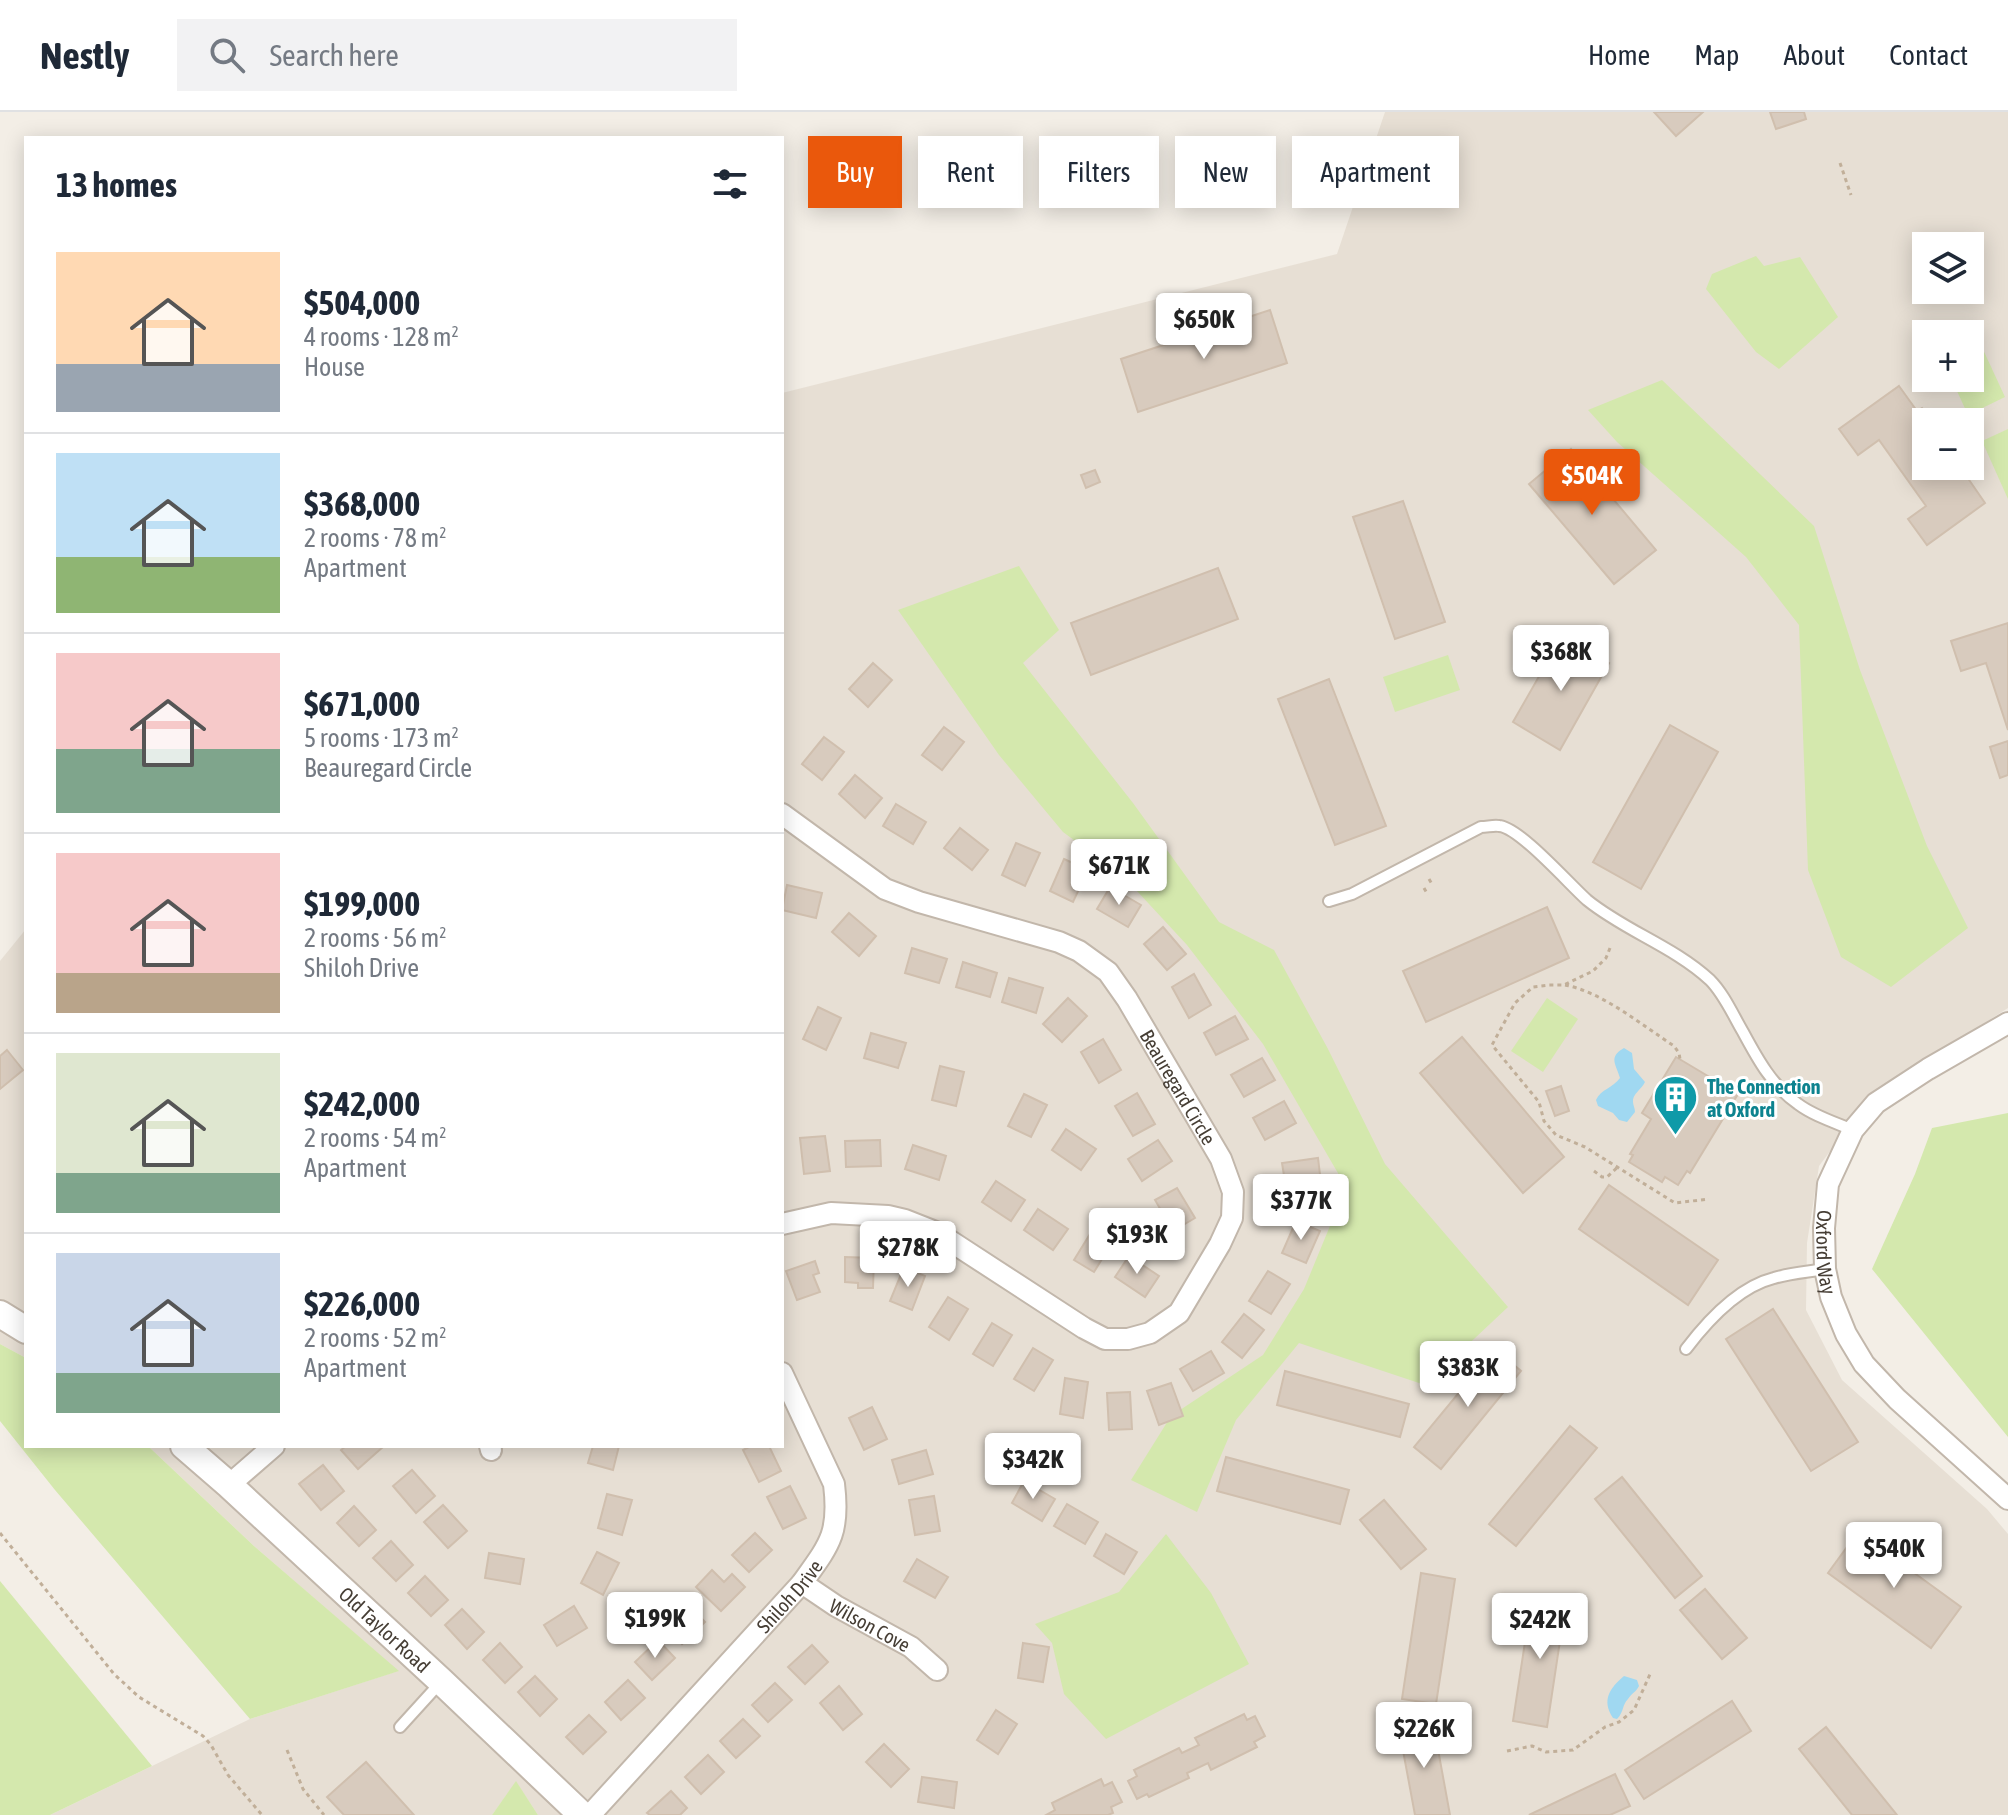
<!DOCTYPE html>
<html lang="en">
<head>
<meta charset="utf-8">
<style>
	body { margin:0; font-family:"Asap Condensed",sans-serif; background:#f2f2f3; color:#1f2937; height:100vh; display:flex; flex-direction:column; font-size:30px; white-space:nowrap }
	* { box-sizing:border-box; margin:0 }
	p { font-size:26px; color:#747a83 }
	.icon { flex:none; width:44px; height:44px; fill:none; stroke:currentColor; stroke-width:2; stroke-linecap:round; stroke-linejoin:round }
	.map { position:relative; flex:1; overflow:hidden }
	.panel { position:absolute; left:24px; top:24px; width:760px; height:1312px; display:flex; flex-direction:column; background:#fff; border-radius:0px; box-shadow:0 4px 20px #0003 }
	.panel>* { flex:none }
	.hud { position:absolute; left:808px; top:24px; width:760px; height:72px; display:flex; gap:16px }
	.tools { position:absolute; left:1912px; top:120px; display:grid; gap:16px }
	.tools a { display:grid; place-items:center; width:72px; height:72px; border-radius:0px; background:#fff; box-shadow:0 4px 20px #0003; font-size:40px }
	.price { position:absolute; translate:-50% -68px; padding:0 18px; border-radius:8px; background:#fff; color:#222; font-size:26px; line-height:52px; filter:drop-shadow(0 2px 4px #0008) }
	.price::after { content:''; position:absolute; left:50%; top:48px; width:24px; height:18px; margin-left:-12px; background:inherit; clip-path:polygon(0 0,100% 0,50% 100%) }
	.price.on { background:#ea580c; color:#fff }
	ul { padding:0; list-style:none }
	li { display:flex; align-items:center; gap:24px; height:200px; padding:0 32px }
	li+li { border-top:2px solid #e0e1e3 }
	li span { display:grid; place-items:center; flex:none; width:224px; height:160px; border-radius:0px; color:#555 }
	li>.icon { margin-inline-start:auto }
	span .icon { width:96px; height:96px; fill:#fffc; stroke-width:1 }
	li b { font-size:34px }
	h2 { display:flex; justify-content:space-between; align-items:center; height:96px; padding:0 32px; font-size:34px }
	.tag { padding:0 28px; border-radius:0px; background:#fff; box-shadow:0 4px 20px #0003; font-size:28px; line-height:72px }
	.tag.on { background:#ea580c; color:#fff }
	header { display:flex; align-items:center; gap:48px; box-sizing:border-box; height:112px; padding:0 40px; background:#fff; border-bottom:2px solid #e0e1e3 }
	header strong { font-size:38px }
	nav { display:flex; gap:44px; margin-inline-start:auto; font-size:28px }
	.search { width:560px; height:72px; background:#f2f2f3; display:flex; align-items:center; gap:20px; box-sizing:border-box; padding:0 28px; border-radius:0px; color:#747a83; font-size:30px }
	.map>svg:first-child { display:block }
	.residential { fill:#e7dfd4; fill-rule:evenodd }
	.green { fill:#d4e8ad }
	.water { fill:#a0d8f1 }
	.building { fill:#d8cbbe; stroke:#d0bfae; stroke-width:2 }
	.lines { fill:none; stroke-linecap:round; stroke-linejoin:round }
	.service-casing { stroke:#c2b7ab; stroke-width:14 }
	.minor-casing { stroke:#c2b7ab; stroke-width:24 }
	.tertiary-casing { stroke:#c2b7ab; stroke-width:30 }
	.path { stroke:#c1af99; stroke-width:3; stroke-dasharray:4 4; stroke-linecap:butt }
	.service { stroke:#fff; stroke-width:10 }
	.minor { stroke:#fff; stroke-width:20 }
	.tertiary { stroke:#fff; stroke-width:26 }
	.labels { text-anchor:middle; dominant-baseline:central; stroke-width:6; stroke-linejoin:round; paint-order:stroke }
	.street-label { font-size:20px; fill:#463e35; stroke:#fff }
	.culture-label { font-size:20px; font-weight:bold; fill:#0d838f; stroke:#fff; text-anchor:start }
</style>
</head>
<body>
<header>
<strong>Nestly</strong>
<div class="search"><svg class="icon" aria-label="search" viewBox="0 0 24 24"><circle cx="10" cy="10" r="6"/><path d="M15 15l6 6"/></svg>Search here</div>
<nav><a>Home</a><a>Map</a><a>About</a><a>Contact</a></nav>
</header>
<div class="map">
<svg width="2008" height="1703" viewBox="0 0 2008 1703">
	<rect width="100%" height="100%" fill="#f3eee6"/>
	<g class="residential">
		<path d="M1385,0H2008V896L1873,982L1819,1054L1807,1131L1806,1198L1842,1268L1987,1397L2008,1422V1703H538L516,1670L492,1703H50L250,1607L398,1559L254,1434L148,1334H782V281L1337,142ZM1926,134H1970V178H1926ZM1926,222H1970V266H1926ZM1926,310H1970V354H1926Z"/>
		<path d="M26,817V1246L0,1232V849Z"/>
	</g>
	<g class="green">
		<path d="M1756,144L1764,154L1800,145L1838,205L1779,257L1756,240L1706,177L1712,162Z"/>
		<path d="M1974,218L2005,285L1968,303L1951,266H1970V222H1966Z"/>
		<path d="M1662,268L1814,414L1860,558L1927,734L1968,816L1891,875L1841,845L1808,758L1799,513L1746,445L1617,330L1588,298Z"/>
		<path d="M2008,317V387L1982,329Z"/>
		<path d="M1019,454L1059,518L1023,551L1133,691L1219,810L1274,838L1328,937L1385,1052L1508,1195L1425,1273L1299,1231L1236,1308L1197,1400L1131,1368L1171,1304L1263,1243L1304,1177L1346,1075L1263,932L1187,833L1124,765L1063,720L999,643L898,498Z"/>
		<path d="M1448,543L1460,578L1395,600L1383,565Z"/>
		<path d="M1547,886L1578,907L1543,960L1511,939Z"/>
		<path d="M2008,1001V1325L1872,1157L1915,1062L1932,1016Z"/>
		<path d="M0,1232L26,1246V1334H148L254,1434L399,1559L250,1607L55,1378L0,1309Z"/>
		<path d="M1166,1422L1211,1481L1249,1552L1106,1627L1064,1582L1052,1531L1035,1512L1119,1480Z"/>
		<path d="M0,1469L152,1654L50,1703H0Z"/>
		<path d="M516,1669L538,1703H492Z"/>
	</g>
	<g class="water">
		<path d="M1624,936L1632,941L1634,957L1645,970C1642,977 1632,982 1633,990C1633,993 1635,996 1635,1000L1627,1010L1619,1008L1613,1001L1598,994L1596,988C1601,977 1613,976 1620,966C1616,952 1608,945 1624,936Z"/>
		<path d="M1624,1564L1637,1568L1639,1574C1636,1580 1632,1581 1628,1587C1622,1593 1624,1600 1617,1607L1613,1606C1601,1588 1610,1576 1624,1564Z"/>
	</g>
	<g class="building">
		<path d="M1654,0H1703L1676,24Z"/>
		<path d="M1770,0H1804L1806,7L1776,17Z"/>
		<path d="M1270,198L1287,251L1138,300L1121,247Z"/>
		<path d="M1899,274L1917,299L1922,296L1932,310H1926V354H1964L1971,363L1967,365L1985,391L1927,433L1908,407L1926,394L1879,328L1858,343L1839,317Z"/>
		<path d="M1571,337L1656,438L1614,472L1529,372Z"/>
		<path d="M1095,358L1100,370L1086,376L1081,363Z"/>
		<path d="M1403,389L1445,510L1395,527L1353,405Z"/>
		<path d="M1218,456L1238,507L1091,563L1071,511Z"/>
		<path d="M2008,511V618L1986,551L1961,559L1951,529Z"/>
		<path d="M1562,524L1609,551L1560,638L1513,610Z"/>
		<path d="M873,551L892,568L868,595L849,577Z"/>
		<path d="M1329,567L1386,714L1335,733L1278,587Z"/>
		<path d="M1670,613L1718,640L1641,777L1593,750Z"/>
		<path d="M944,615L964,630L942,658L922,643Z"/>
		<path d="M824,625L844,640L822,668L802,652Z"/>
		<path d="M2008,629V663L2000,666L1990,635Z"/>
		<path d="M855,663L882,686L865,706L839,682Z"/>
		<path d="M896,692L926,710L913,732L883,714Z"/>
		<path d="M960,716L988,738L972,758L944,736Z"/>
		<path d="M1016,731L1040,741L1025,774L1002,763Z"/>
		<path d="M1064,747L1088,758L1073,790L1050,779Z"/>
		<path d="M787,773L822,781L816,806L782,798Z"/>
		<path d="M1110,775L1141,793L1128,815L1097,797Z"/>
		<path d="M1547,795L1569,846L1426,910L1403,859Z"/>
		<path d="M849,801L876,824L859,844L832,820Z"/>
		<path d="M1163,815L1186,842L1167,858L1144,832Z"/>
		<path d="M912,836L947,847L939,871L905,861Z"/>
		<path d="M963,850L997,861L990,885L956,875Z"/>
		<path d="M1194,862L1211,893L1189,906L1172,875Z"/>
		<path d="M1009,866L1043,876L1036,901L1002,890Z"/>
		<path d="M1068,886L1087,904L1062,930L1043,912Z"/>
		<path d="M818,895L841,906L826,938L803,927Z"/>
		<path d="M1235,904L1248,927L1216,943L1204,921Z"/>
		<path d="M871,921L906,931L898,956L864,946Z"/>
		<path d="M1462,925L1564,1045L1523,1081L1420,961Z"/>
		<path d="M1103,927L1121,958L1099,971L1081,940Z"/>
		<path d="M7,938L23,958L0,977V944Z"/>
		<path d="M1676,945L1738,982L1690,1061L1687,1059L1678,1073L1665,1065L1662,1070L1629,1050L1633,1043L1630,1042L1651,1007L1642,1001Z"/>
		<path d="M1262,946L1275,968L1244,985L1231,963Z"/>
		<path d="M940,954L964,960L956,994L932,988Z"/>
		<path d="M1561,974L1569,999L1555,1004L1546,979Z"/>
		<path d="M1137,981L1155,1012L1133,1024L1115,994Z"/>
		<path d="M1024,982L1047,993L1031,1025L1008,1014Z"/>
		<path d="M1284,989L1296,1011L1265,1028L1253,1006Z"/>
		<path d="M1066,1017L1096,1037L1081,1058L1052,1038Z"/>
		<path d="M825,1024L830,1059L804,1062L800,1026Z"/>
		<path d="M880,1028L881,1054L846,1055L845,1029Z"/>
		<path d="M1158,1028L1172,1049L1142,1069L1128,1047Z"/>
		<path d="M913,1033L946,1044L939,1068L905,1057Z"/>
		<path d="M1318,1046L1321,1071L1286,1076L1282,1051Z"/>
		<path d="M996,1069L1025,1088L1011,1109L982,1090Z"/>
		<path d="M1609,1073L1718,1148L1688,1193L1579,1117Z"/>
		<path d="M1177,1076L1195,1106L1173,1119L1155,1088Z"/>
		<path d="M1038,1097L1068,1117L1053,1138L1024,1118Z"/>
		<path d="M1296,1109L1320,1119L1306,1151L1282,1141Z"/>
		<path d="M1093,1117L1113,1129L1094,1160L1074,1148Z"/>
		<path d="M1129,1144L1159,1164L1145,1185L1115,1165Z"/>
		<path d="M845,1145L874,1146L873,1176H858V1171L845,1170Z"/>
		<path d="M815,1149L819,1161L813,1163L820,1180L797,1188L786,1159Z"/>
		<path d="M904,1155L925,1164L912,1198L890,1189Z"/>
		<path d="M1268,1159L1290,1172L1271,1202L1249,1189Z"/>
		<path d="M948,1185L968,1197L949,1228L929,1215Z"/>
		<path d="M1773,1197L1858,1330L1811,1359L1726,1227Z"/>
		<path d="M1244,1202L1264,1218L1242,1246L1222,1230Z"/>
		<path d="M992,1211L1012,1223L993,1254L973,1242Z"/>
		<path d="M1033,1236L1053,1248L1034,1279L1014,1267Z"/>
		<path d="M1495,1237L1521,1259L1441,1357L1414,1335Z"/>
		<path d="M1211,1239L1224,1261L1193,1279L1180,1257Z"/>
		<path d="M1285,1259L1409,1292L1400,1325L1277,1293Z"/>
		<path d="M1065,1266L1088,1270L1083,1306L1060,1302Z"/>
		<path d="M1171,1271L1183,1304L1159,1313L1147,1279Z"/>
		<path d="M1130,1280L1132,1317L1109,1318L1107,1281Z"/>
		<path d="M872,1295L887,1327L864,1338L849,1306Z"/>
		<path d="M1570,1314L1597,1336L1516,1434L1489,1412Z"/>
		<path d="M346,1334H384L358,1357L341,1338Z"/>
		<path d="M593,1334H619L613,1358L588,1351Z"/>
		<path d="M751,1334H769L781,1359L759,1370L743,1338Z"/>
		<path d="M926,1338L933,1362L899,1372L892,1348Z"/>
		<path d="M1226,1345L1349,1378L1340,1412L1217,1379Z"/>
		<path d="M323,1353L344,1379L321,1398L299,1372Z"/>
		<path d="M412,1358L435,1384L416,1401L393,1374Z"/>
		<path d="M1622,1365L1702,1464L1675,1486L1595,1387Z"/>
		<path d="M1024,1369L1055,1387L1042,1409L1012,1391Z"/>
		<path d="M790,1374L806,1406L783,1417L767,1385Z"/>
		<path d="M607,1382L632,1388L622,1423L598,1416Z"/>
		<path d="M934,1384L940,1419L915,1423L909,1388Z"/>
		<path d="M1384,1388L1426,1437L1401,1457L1360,1408Z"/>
		<path d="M1067,1392L1098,1410L1085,1432L1054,1414Z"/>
		<path d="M443,1393L467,1419L448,1436L424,1410Z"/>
		<path d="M354,1394L376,1418L359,1434L337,1411Z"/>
		<path d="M1858,1420L1961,1495L1931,1536L1828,1461Z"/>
		<path d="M755,1421L772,1438L749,1460L732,1443Z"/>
		<path d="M1106,1422L1137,1440L1124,1462L1094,1444Z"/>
		<path d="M391,1429L413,1453L396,1469L373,1446Z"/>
		<path d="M597,1440L619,1451L603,1483L581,1471Z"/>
		<path d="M489,1441L524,1447L520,1472L485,1466Z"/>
		<path d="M917,1447L948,1465L935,1486L904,1469Z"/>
		<path d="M712,1458L724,1470L732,1462L745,1475L721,1499L696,1475Z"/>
		<path d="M1421,1461L1455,1467L1436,1592L1402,1587Z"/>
		<path d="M425,1464L448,1488L431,1504L408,1481Z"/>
		<path d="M1705,1477L1747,1526L1722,1547L1680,1498Z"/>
		<path d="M1532,1484L1566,1489L1547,1615L1513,1609Z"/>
		<path d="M689,1493L705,1510L682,1532L665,1515Z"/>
		<path d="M574,1494L587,1516L557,1534L544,1513Z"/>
		<path d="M462,1497L484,1520L467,1537L445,1513Z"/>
		<path d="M658,1528L675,1546L652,1568L635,1550Z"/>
		<path d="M500,1531L522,1555L505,1571L483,1548Z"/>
		<path d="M1023,1531L1049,1535L1043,1570L1018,1566Z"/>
		<path d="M812,1533L828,1550L805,1572L788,1555Z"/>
		<path d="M535,1564L557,1587L540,1604L518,1580Z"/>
		<path d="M628,1568L645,1586L621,1608L605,1590Z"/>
		<path d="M775,1571L792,1588L768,1610L752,1593Z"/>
		<path d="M839,1574L862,1602L843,1618L820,1591Z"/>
		<path d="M1732,1589L1751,1619L1644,1687L1625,1658Z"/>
		<path d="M996,1598L1017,1612L998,1642L977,1628Z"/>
		<path d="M1244,1602L1247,1608L1255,1604L1265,1624L1254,1630L1257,1635L1211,1658L1208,1651L1187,1661L1189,1666L1149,1685L1147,1682L1137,1687L1128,1669L1137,1664L1134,1658L1179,1636L1182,1641L1199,1633L1195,1626Z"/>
		<path d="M589,1603L606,1620L583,1642L566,1625Z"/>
		<path d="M743,1607L760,1624L736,1646L720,1629Z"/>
		<path d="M1433,1610L1450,1703H1415L1399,1617Z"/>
		<path d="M1826,1615L1897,1703H1852L1799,1637Z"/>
		<path d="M884,1632L909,1657L891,1675L866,1650Z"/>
		<path d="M708,1643L724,1660L701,1682L685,1665Z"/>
		<path d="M366,1650L414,1703H344L327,1685Z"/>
		<path d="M1615,1662L1630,1694L1610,1703H1529Z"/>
		<path d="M922,1665L957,1670L954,1696L918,1690Z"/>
		<path d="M1101,1667L1104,1674L1112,1670L1122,1690L1111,1695L1113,1701L1108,1703H1046L1055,1698L1052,1691Z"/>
		<path d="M671,1679L687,1696L680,1703H650L647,1701Z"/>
	</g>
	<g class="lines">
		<defs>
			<g id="service">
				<path d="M1329,789L1352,782L1481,715C1487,715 1494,713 1499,714C1519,715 1569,772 1587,788C1625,819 1673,834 1710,868C1724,882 1733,903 1743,920C1757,946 1772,974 1798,992C1814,1004 1834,1010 1853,1018"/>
				<path d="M1686,1237C1708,1208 1738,1175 1774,1166C1791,1161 1808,1160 1825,1157"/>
				<path d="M400,1615L440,1571"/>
			</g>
			<g id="minor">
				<path id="s1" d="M782,702L885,777L919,790L1059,830L1079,839L1108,860L1127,887L1221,1047L1233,1080L1232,1106L1220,1132L1179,1201L1150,1221L1128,1227H1105L1084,1216L938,1121L905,1108L888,1104L831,1101L782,1112"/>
				<path id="s2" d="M2008,911L1928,957L1876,991L1853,1018L1828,1072L1824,1116L1825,1157L1831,1185L1846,1222L1864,1252L1897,1287L2008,1387"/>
				<path d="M490,1334L491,1338"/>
				<path d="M229,1373L274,1334"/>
				<path id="s3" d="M802,1471L836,1494L911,1535L937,1558"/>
				<path id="s4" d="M590,1703L802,1471C830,1432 840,1421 834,1372L782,1261"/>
			</g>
			<g id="tertiary">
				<path d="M0,1202L26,1218"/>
				<path id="s5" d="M184,1334L229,1373L441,1569L582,1703"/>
			</g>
		</defs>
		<use href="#service" class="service-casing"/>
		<use href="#minor" class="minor-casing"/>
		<use href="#tertiary" class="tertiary-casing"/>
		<g class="path">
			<path d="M1840,51L1851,83"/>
			<path d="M1429,767L1432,772"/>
			<path d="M1424,776L1428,783"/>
			<path d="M1610,836L1606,846L1593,859L1564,873H1549L1533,875L1515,891L1492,933L1539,990L1544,1009L1556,1023L1585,1035L1675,1091L1709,1087"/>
			<path d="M1565,873C1602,880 1642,913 1674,934L1679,941L1680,947"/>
			<path d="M1594,1059L1602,1065H1607L1619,1054"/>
			<path d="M0,1421L114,1562L139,1585L203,1624L211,1633L228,1663L262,1703"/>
			<path d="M287,1638L303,1677L324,1703"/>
			<path d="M1507,1639L1532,1634L1546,1640L1573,1638L1605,1615L1619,1610L1634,1598L1651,1560"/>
		</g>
		<use href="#service" class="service"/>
		<use href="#minor" class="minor"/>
		<use href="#tertiary" class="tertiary"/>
	</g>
	<defs>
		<symbol id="building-pin" viewBox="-11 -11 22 30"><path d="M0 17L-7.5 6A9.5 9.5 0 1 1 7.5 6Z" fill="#0f9aa8" stroke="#fff"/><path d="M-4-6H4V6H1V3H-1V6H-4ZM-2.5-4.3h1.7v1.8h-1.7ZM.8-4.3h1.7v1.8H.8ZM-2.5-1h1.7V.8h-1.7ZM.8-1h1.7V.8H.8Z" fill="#fff"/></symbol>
	</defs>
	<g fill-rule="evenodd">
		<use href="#building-pin" x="1650" y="960" width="51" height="69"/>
	</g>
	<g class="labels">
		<g class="street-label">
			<text stroke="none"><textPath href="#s1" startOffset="502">Beauregard Circle</textPath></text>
			<text stroke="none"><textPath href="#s2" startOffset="318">Oxford Way</textPath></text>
			<text stroke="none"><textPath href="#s4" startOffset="296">Shiloh Drive</textPath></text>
			<text stroke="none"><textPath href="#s3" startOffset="80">Wilson Cove</textPath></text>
			<text stroke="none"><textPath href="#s5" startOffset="272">Old Taylor Road</textPath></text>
		</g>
		<g class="culture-label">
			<text x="1707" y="974">The Connection<tspan x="1707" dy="23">at Oxford</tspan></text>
		</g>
	</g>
</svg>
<div class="tools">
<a><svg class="icon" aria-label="layers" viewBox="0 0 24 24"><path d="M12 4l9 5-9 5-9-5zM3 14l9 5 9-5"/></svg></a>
<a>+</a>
<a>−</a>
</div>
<b class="price" style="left:1204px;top:249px">$650K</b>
<b class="price on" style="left:1592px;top:405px">$504K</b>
<b class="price" style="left:1561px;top:581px">$368K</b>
<b class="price" style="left:1119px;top:795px">$671K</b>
<b class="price" style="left:1301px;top:1130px">$377K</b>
<b class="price" style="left:1137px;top:1164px">$193K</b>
<b class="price" style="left:908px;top:1177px">$278K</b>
<b class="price" style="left:1468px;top:1297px">$383K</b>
<b class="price" style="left:1033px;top:1389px">$342K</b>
<b class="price" style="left:1894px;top:1478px">$540K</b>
<b class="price" style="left:655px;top:1548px">$199K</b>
<b class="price" style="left:1540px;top:1549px">$242K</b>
<b class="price" style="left:1424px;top:1658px">$226K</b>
<div class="hud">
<a class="tag on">Buy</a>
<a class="tag">Rent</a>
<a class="tag">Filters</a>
<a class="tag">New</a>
<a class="tag">Apartment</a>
</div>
<section class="panel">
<h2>13 homes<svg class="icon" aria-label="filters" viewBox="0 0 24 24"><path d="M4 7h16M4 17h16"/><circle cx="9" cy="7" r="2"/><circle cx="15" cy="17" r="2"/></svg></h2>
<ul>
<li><span style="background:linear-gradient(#ffd9b3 70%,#9aa5b1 0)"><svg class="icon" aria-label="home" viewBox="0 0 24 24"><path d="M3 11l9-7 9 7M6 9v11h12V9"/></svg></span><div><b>$504,000</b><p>4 rooms · 128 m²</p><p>House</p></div></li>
<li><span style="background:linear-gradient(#bfe0f5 65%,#8fb573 0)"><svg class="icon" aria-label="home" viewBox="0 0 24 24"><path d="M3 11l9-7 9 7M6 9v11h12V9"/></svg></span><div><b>$368,000</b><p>2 rooms · 78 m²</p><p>Apartment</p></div></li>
<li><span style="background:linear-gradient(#f6c9c9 60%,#7fa58c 0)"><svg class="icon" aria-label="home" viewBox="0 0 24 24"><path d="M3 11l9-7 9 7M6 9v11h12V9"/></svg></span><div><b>$671,000</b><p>5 rooms · 173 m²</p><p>Beauregard Circle</p></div></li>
<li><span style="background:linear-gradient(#f6c9c9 75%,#b9a48a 0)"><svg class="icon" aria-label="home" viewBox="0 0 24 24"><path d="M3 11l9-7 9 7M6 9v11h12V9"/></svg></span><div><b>$199,000</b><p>2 rooms · 56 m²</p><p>Shiloh Drive</p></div></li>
<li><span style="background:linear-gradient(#dfe7d0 75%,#7fa58c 0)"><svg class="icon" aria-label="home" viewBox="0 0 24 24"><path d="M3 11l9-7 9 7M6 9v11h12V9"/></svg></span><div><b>$242,000</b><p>2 rooms · 54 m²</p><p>Apartment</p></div></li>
<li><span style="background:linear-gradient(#c9d6e8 75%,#7fa58c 0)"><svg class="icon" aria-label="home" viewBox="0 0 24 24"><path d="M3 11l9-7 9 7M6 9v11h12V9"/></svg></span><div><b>$226,000</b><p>2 rooms · 52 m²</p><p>Apartment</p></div></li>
</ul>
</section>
</div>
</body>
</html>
